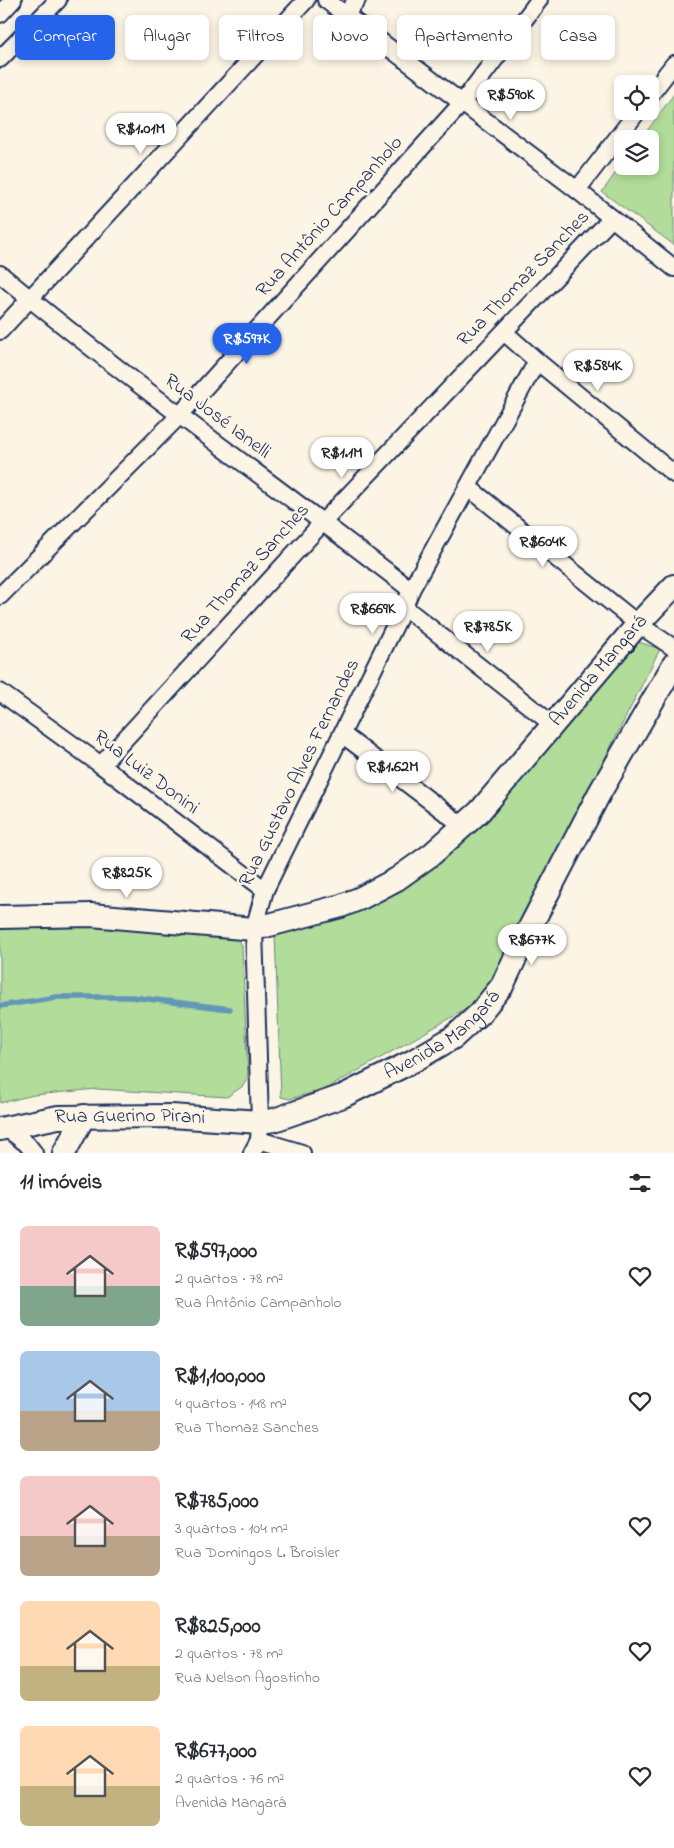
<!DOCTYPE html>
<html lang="pt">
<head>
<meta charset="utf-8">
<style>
	body { margin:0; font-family:"Indie Flower",sans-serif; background:#f7f7f7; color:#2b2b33; height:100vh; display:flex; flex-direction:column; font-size:19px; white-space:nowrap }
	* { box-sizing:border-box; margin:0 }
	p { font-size:16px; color:#7c7c81 }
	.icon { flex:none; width:28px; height:28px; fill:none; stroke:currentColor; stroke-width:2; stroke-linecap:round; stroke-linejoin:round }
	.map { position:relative; height:1153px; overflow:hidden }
	.drawer { display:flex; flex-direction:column; background:#fff; flex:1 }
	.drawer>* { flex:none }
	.top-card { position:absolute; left:15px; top:15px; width:645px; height:45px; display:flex; gap:10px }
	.fabs { position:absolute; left:614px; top:75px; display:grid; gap:10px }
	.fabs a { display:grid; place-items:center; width:45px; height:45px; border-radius:8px; background:#fff; box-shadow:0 2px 8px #0003; font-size:25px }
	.price { position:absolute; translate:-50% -42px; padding:0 11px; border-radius:18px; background:#fff; color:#222; font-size:16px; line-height:32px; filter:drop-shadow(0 1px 2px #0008) }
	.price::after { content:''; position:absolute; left:50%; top:30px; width:15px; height:11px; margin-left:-8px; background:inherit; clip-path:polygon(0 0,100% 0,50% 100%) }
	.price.selected { background:#2563eb; color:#fff }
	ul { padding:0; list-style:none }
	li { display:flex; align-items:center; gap:15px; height:125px; padding:0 20px }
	li span { display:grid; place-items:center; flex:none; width:140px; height:100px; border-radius:8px; color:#555 }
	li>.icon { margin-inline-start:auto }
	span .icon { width:60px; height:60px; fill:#fffc; stroke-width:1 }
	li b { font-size:21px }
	h2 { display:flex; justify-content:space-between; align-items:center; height:60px; padding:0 20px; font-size:21px }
	.tag { padding:0 18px; border-radius:8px; background:#fff; box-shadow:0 2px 8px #0003; font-size:18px; line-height:45px }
	.tag.selected { background:#2563eb; color:#fff }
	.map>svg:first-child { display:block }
	.green { fill:#b1dc99; stroke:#66867c }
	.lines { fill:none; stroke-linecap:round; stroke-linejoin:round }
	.stream { stroke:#6397b8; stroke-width:5.5 }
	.street-casing { stroke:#1b2f5e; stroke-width:20 }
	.secondary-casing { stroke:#1b2f5e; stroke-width:26 }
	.street { stroke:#fcf5e5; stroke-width:16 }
	.secondary { stroke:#fcf5e5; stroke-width:22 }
	.labels { text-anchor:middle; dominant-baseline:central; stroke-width:5; stroke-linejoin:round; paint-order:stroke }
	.street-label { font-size:20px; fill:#1b2f5e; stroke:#fcf5e5 }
</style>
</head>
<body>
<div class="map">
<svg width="674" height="1153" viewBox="0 0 674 1153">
	<rect width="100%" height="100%" fill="#fcf5e5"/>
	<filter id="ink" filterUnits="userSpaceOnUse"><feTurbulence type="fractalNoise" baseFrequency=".02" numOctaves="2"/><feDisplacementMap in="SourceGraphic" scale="10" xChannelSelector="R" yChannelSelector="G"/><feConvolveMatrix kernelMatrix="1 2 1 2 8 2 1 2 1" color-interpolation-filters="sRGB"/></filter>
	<g filter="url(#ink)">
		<g class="green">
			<path d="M674,94V245L602,192L622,164V166H650V139H641Z"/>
			<path d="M639,642L660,649L495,977L470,1007L326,1089L290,1099L281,1097L275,934L391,887L574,714Z"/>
			<path d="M31,919L238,937L242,946L248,1077L243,1086L227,1097L97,1089L34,1095L0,1103V923Z"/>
		</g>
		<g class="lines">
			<path class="stream" d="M0,1006L57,997H132L230,1009"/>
			<defs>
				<g id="street">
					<path d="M326,0L577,190L674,268"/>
					<path d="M0,14L13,0"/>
					<path d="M345,15L357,0"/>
					<path d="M0,59L58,0"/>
					<path d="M650,95L674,64"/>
					<path d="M577,190L638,111"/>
					<path d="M0,274C133,385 275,484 411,590"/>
					<path d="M0,331L306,0"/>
					<path d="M504,332L537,361L674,474"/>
					<path d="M468,487L638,624L674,648"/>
					<path d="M0,596L179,416L462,103L539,0"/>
					<path d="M404,607L552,724"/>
					<path d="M0,692L101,765L265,890"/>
					<path d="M342,734L463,826"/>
					<path d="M101,765L323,522L612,218"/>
					<path d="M5,1127L27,1144L34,1153"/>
					<path d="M259,1140L302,1153"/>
					<path d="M252,1153L259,1140L260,1122L254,929L265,890L404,607L411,590L537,361"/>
				</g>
				<g id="secondary">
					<path id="s1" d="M0,917L91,915L254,929L341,906L361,898L397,879L432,854L480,811L638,624L674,586"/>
					<path id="s2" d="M0,1129L58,1117L171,1116L260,1122L274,1120L343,1096L413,1061L454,1037L480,1013L502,986L527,933L599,794L674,664"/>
					<path d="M64,1153L84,1116"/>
				</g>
			</defs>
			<use href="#street" class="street-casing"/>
			<use href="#secondary" class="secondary-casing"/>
			<use href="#street" class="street"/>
			<use href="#secondary" class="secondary"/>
		</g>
	</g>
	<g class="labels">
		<g class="street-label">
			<text transform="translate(330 217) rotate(-48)">Rua Antônio Campanholo</text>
			<text transform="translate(524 279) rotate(-46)">Rua Thomaz Sanches</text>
			<text transform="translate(217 417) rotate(37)">Rua José Ianelli</text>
			<text transform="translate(246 574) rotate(-48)">Rua Thomaz Sanches</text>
			<text stroke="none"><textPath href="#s1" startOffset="698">Avenida Mangará</textPath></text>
			<text transform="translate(146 773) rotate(37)">Rua Luiz Donini</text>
			<text transform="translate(300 773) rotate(-64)">Rua Gustavo Alves Fernandes</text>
			<text stroke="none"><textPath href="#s2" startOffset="466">Avenida Mangará</textPath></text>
			<text stroke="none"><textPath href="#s2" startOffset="131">Rua Guerino Pirani</textPath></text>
		</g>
	</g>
</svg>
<div class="fabs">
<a><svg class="icon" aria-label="locate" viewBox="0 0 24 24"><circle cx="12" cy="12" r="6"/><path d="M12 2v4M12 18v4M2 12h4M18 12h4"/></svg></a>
<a><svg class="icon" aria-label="layers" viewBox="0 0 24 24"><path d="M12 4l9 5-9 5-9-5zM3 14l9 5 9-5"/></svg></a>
</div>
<b class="price" style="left:511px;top:121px">R$590K</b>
<b class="price" style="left:141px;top:155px">R$1.01M</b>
<b class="price selected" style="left:247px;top:365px">R$597K</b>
<b class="price" style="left:598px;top:392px">R$584K</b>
<b class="price" style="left:342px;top:479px">R$1.1M</b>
<b class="price" style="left:543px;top:568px">R$604K</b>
<b class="price" style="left:373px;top:635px">R$669K</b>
<b class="price" style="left:488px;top:653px">R$785K</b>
<b class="price" style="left:393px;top:793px">R$1.62M</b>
<b class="price" style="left:127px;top:899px">R$825K</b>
<b class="price" style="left:532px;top:966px">R$677K</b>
<div class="top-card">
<a class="tag selected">Comprar</a>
<a class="tag">Alugar</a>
<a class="tag">Filtros</a>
<a class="tag">Novo</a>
<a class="tag">Apartamento</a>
<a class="tag">Casa</a>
</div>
</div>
<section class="drawer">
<h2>11 imóveis<svg class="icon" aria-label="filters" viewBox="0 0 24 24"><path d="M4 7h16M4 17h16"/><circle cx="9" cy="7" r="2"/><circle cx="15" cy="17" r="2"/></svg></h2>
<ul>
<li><span style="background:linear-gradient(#f6c9c9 60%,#7fa58c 0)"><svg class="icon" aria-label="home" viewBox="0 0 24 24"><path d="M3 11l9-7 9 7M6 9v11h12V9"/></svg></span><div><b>R$597,000</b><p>2 quartos · 78 m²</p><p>Rua Antônio Campanholo</p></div><svg class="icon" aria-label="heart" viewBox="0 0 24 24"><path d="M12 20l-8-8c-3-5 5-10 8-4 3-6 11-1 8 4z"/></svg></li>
<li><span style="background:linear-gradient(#a9c7e8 60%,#b9a48a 0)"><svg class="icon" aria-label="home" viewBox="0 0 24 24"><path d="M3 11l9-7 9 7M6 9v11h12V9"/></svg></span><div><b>R$1,100,000</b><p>4 quartos · 148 m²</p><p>Rua Thomaz Sanches</p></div><svg class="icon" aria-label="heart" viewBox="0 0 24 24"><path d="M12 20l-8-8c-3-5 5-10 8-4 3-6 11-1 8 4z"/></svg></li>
<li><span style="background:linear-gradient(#f6c9c9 60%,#b9a48a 0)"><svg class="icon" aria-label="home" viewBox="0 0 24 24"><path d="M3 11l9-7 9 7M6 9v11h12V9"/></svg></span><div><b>R$785,000</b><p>3 quartos · 104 m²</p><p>Rua Domingos L. Broisler</p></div><svg class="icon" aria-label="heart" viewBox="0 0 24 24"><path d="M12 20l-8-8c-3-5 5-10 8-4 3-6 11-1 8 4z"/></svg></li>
<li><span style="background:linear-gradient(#ffd9b3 65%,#c2b280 0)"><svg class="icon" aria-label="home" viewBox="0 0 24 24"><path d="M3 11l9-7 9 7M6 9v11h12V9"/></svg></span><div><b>R$825,000</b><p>2 quartos · 78 m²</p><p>Rua Nelson Agostinho</p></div><svg class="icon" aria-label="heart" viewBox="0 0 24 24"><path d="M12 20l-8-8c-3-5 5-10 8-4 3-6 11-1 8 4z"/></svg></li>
<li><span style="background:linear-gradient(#ffd9b3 60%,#c2b280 0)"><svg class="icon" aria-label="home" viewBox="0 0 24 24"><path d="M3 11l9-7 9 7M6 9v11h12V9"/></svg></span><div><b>R$677,000</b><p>2 quartos · 76 m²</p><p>Avenida Mangará</p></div><svg class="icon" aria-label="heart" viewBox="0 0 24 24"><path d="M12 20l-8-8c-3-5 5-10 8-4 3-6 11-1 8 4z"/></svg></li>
</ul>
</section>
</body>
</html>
